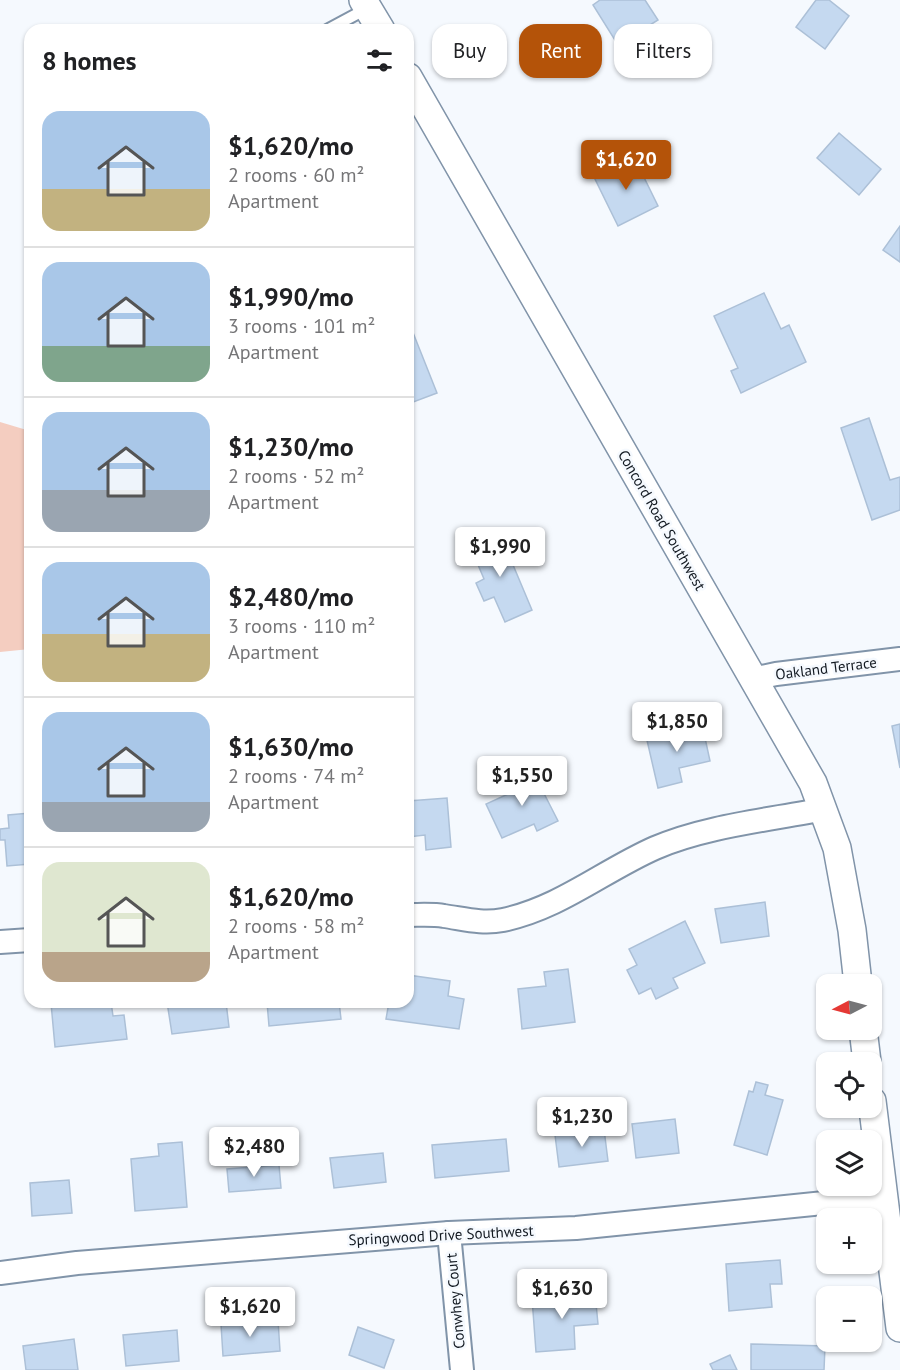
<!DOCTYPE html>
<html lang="en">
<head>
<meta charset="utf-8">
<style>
	body { margin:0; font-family:"PT Sans",sans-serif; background:#f2f2f2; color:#202124; height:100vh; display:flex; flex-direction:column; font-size:22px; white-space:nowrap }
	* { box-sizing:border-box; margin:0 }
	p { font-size:20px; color:#757577 }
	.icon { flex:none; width:33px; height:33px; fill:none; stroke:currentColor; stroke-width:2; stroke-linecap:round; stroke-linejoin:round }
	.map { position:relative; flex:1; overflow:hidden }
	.sheet { position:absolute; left:24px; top:24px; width:390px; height:984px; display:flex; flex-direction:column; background:#fff; border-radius:18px; box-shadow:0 2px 4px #0004 }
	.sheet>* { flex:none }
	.guide { position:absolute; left:432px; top:24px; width:378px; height:54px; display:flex; gap:12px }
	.needle { width:39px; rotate:264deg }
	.controls { position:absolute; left:816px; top:974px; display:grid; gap:12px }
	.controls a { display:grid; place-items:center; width:66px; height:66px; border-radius:12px; background:#fff; box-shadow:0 2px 4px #0004; font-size:30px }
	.price { position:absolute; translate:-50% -51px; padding:0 14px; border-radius:6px; background:#fff; color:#222; font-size:20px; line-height:39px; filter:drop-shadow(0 2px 3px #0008) }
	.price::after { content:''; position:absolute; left:50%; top:36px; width:18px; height:14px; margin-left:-9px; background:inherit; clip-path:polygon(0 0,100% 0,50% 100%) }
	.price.current { background:#b45309; color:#fff }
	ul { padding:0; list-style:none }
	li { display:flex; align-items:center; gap:18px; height:150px; padding:0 18px }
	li+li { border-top:2px solid #e0e0e0 }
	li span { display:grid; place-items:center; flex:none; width:168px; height:120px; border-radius:18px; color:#555 }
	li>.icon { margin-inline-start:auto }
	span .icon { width:72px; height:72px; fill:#fffc; stroke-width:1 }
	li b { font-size:26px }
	h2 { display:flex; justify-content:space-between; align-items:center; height:72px; padding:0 18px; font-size:26px }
	.tag { padding:0 21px; border-radius:18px; background:#fff; box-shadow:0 2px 4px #0004; font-size:21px; line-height:54px }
	.tag.current { background:#b45309; color:#fff }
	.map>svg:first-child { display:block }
	.green { fill:#f4cdc0 }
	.building { fill:#c5d9f0; stroke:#acc0d7; stroke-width:1.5 }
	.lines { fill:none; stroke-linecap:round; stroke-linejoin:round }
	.service-casing { stroke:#8194a9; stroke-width:14 }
	.minor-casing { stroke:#8194a9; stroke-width:26 }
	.tertiary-casing { stroke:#8194a9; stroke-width:30 }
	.service { stroke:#fff; stroke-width:10 }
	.minor { stroke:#fff; stroke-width:22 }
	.tertiary { stroke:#fff; stroke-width:27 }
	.labels { text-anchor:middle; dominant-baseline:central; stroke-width:5; stroke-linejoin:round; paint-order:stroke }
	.street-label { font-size:15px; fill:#121921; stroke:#f5f9fe }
</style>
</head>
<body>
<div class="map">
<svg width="900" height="1370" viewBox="0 0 900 1370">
	<rect width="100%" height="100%" fill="#f5f9fe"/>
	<path class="green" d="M0,422L30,431V649L0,652Z"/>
	<g class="building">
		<path d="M600,0H645L658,20L618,45L593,5Z"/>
		<path d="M816,0H829L849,16L825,49L796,27Z"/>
		<path d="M839,133L881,169L859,195L817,158Z"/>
		<path d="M633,155L658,206L618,226L593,175Z"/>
		<path d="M900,226V262L883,250Z"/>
		<path d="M764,293L781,329L789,325L806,362L741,393L731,371L738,368L714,316Z"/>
		<path d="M408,320L437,393L408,404Z"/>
		<path d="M869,418L890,480L900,477V510L872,520L841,428Z"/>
		<path d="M500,534L532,610L505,622L494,597L484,601L476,583L484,579L470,546Z"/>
		<path d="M702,724L710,761L679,768L682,782L658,788L646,736Z"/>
		<path d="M900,724V768L892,726Z"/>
		<path d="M532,770L558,821L537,831L534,824L502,838L486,804L519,789L514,778Z"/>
		<path d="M447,798L451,847L426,850L425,835L408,837V801Z"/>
		<path d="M30,813V864L7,866L5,840H0V829L9,828L8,815Z"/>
		<path d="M765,902L769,936L721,943L715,909Z"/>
		<path d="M685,921L705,963L673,978L678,988L656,999L651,988L639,994L627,970L637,965L629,949Z"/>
		<path d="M568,969L575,1022L522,1029L518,989L546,986L544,972Z"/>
		<path d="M408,975L450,981L448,996L464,999L459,1029L386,1019L389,1002H408Z"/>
		<path d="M111,1002L113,1016L124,1015L127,1039L55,1047L51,1003Z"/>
		<path d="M167,1002H226L229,1027L172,1034Z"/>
		<path d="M267,1002H339L341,1019L269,1026Z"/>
		<path d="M756,1082L768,1085L765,1095L783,1100L767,1155L734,1145L749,1091L753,1092Z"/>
		<path d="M675,1119L679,1153L636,1158L632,1124Z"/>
		<path d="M604,1129L608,1161L559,1167L555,1135Z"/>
		<path d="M506,1139L509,1171L435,1178L432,1145Z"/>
		<path d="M182,1142L187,1207L135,1211L131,1159L159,1156L158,1144Z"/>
		<path d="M383,1153L386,1182L334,1188L330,1158Z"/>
		<path d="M279,1165L281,1188L229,1192L227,1169Z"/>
		<path d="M69,1180L72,1213L32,1216L30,1183Z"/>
		<path d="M780,1260L782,1284H770L772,1307L729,1311L726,1264Z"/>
		<path d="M595,1293L598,1324L574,1326L575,1349L536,1352L532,1298Z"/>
		<path d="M278,1320L280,1351L223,1356L221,1324Z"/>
		<path d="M358,1327L394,1340L384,1368L349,1355Z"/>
		<path d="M177,1330L179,1361L126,1366L123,1335Z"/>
		<path d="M74,1339L78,1370H26L23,1346Z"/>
		<path d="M751,1344L825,1346L824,1370H751Z"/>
		<path d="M730,1355L737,1370H713L710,1364Z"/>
	</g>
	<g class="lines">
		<defs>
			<path id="service" d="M327,30L368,8"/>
			<g id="minor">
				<path d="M753,679L776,674L900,659"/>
				<path d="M408,915C420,915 433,914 444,916C465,919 482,924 503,920C560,908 603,871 655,848C706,826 769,820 824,809"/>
				<path d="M0,942L30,940"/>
				<path d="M449,1233L462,1370"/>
				<path d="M0,1273L77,1263L449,1233L576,1228L883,1197"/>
			</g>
			<g id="tertiary">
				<path d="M363,0L381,30"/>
				<path d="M408,77L813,783L837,848L852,930L858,984"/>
				<path d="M863,1029L867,1062"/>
				<path d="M872,1101L900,1328"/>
			</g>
		</defs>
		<use href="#service" class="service-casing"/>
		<use href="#minor" class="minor-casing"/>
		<use href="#tertiary" class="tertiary-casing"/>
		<use href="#service" class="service"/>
		<use href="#minor" class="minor"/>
		<use href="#tertiary" class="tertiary"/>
	</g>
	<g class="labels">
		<g class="street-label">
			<text transform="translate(662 520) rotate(60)">Concord Road Southwest</text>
			<text transform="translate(826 668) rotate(-7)">Oakland Terrace</text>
			<text transform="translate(441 1235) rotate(-3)">Springwood Drive Southwest</text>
			<text transform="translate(455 1301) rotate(-95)">Conwhey Court</text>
		</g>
	</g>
</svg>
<div class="controls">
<a><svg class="needle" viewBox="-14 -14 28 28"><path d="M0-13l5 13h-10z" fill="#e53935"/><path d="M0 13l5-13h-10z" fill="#757577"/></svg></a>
<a><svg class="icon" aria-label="locate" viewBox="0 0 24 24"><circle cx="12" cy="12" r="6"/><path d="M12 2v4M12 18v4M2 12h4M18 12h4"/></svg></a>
<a><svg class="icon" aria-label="layers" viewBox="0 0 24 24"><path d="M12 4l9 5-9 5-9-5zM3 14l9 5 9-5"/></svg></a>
<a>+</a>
<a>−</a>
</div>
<b class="price current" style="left:626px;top:191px">$1,620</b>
<b class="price" style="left:500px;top:578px">$1,990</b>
<b class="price" style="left:677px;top:753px">$1,850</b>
<b class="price" style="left:522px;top:807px">$1,550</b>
<b class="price" style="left:582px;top:1148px">$1,230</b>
<b class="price" style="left:254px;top:1178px">$2,480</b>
<b class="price" style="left:562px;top:1320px">$1,630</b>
<b class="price" style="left:250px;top:1338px">$1,620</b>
<div class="guide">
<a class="tag">Buy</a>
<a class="tag current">Rent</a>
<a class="tag">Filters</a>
</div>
<section class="sheet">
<h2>8 homes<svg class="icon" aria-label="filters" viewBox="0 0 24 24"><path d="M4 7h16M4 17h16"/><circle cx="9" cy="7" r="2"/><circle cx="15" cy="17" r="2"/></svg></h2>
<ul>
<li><span style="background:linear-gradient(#a9c7e8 65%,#c2b280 0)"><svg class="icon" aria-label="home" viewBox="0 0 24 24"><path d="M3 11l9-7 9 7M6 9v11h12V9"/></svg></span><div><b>$1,620/mo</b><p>2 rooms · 60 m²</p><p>Apartment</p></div></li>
<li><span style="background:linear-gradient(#a9c7e8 70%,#7fa58c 0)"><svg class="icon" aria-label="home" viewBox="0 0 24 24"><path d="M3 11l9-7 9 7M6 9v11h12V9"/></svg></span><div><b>$1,990/mo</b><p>3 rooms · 101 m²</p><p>Apartment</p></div></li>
<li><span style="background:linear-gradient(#a9c7e8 65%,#9aa5b1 0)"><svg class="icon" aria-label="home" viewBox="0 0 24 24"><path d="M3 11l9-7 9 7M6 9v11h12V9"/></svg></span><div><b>$1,230/mo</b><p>2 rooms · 52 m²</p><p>Apartment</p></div></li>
<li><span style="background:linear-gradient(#a9c7e8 60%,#c2b280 0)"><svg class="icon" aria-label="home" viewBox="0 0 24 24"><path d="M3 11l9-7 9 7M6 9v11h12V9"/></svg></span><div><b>$2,480/mo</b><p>3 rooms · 110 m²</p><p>Apartment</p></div></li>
<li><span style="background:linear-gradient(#a9c7e8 75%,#9aa5b1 0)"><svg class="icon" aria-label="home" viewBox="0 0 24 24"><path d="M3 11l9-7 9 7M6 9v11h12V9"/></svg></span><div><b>$1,630/mo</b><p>2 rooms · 74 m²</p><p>Apartment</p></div></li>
<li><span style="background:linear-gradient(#dfe7d0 75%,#b9a48a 0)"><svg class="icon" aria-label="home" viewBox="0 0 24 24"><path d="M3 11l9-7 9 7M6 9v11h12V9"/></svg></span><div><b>$1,620/mo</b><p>2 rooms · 58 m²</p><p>Apartment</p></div></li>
</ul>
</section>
</div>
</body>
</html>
